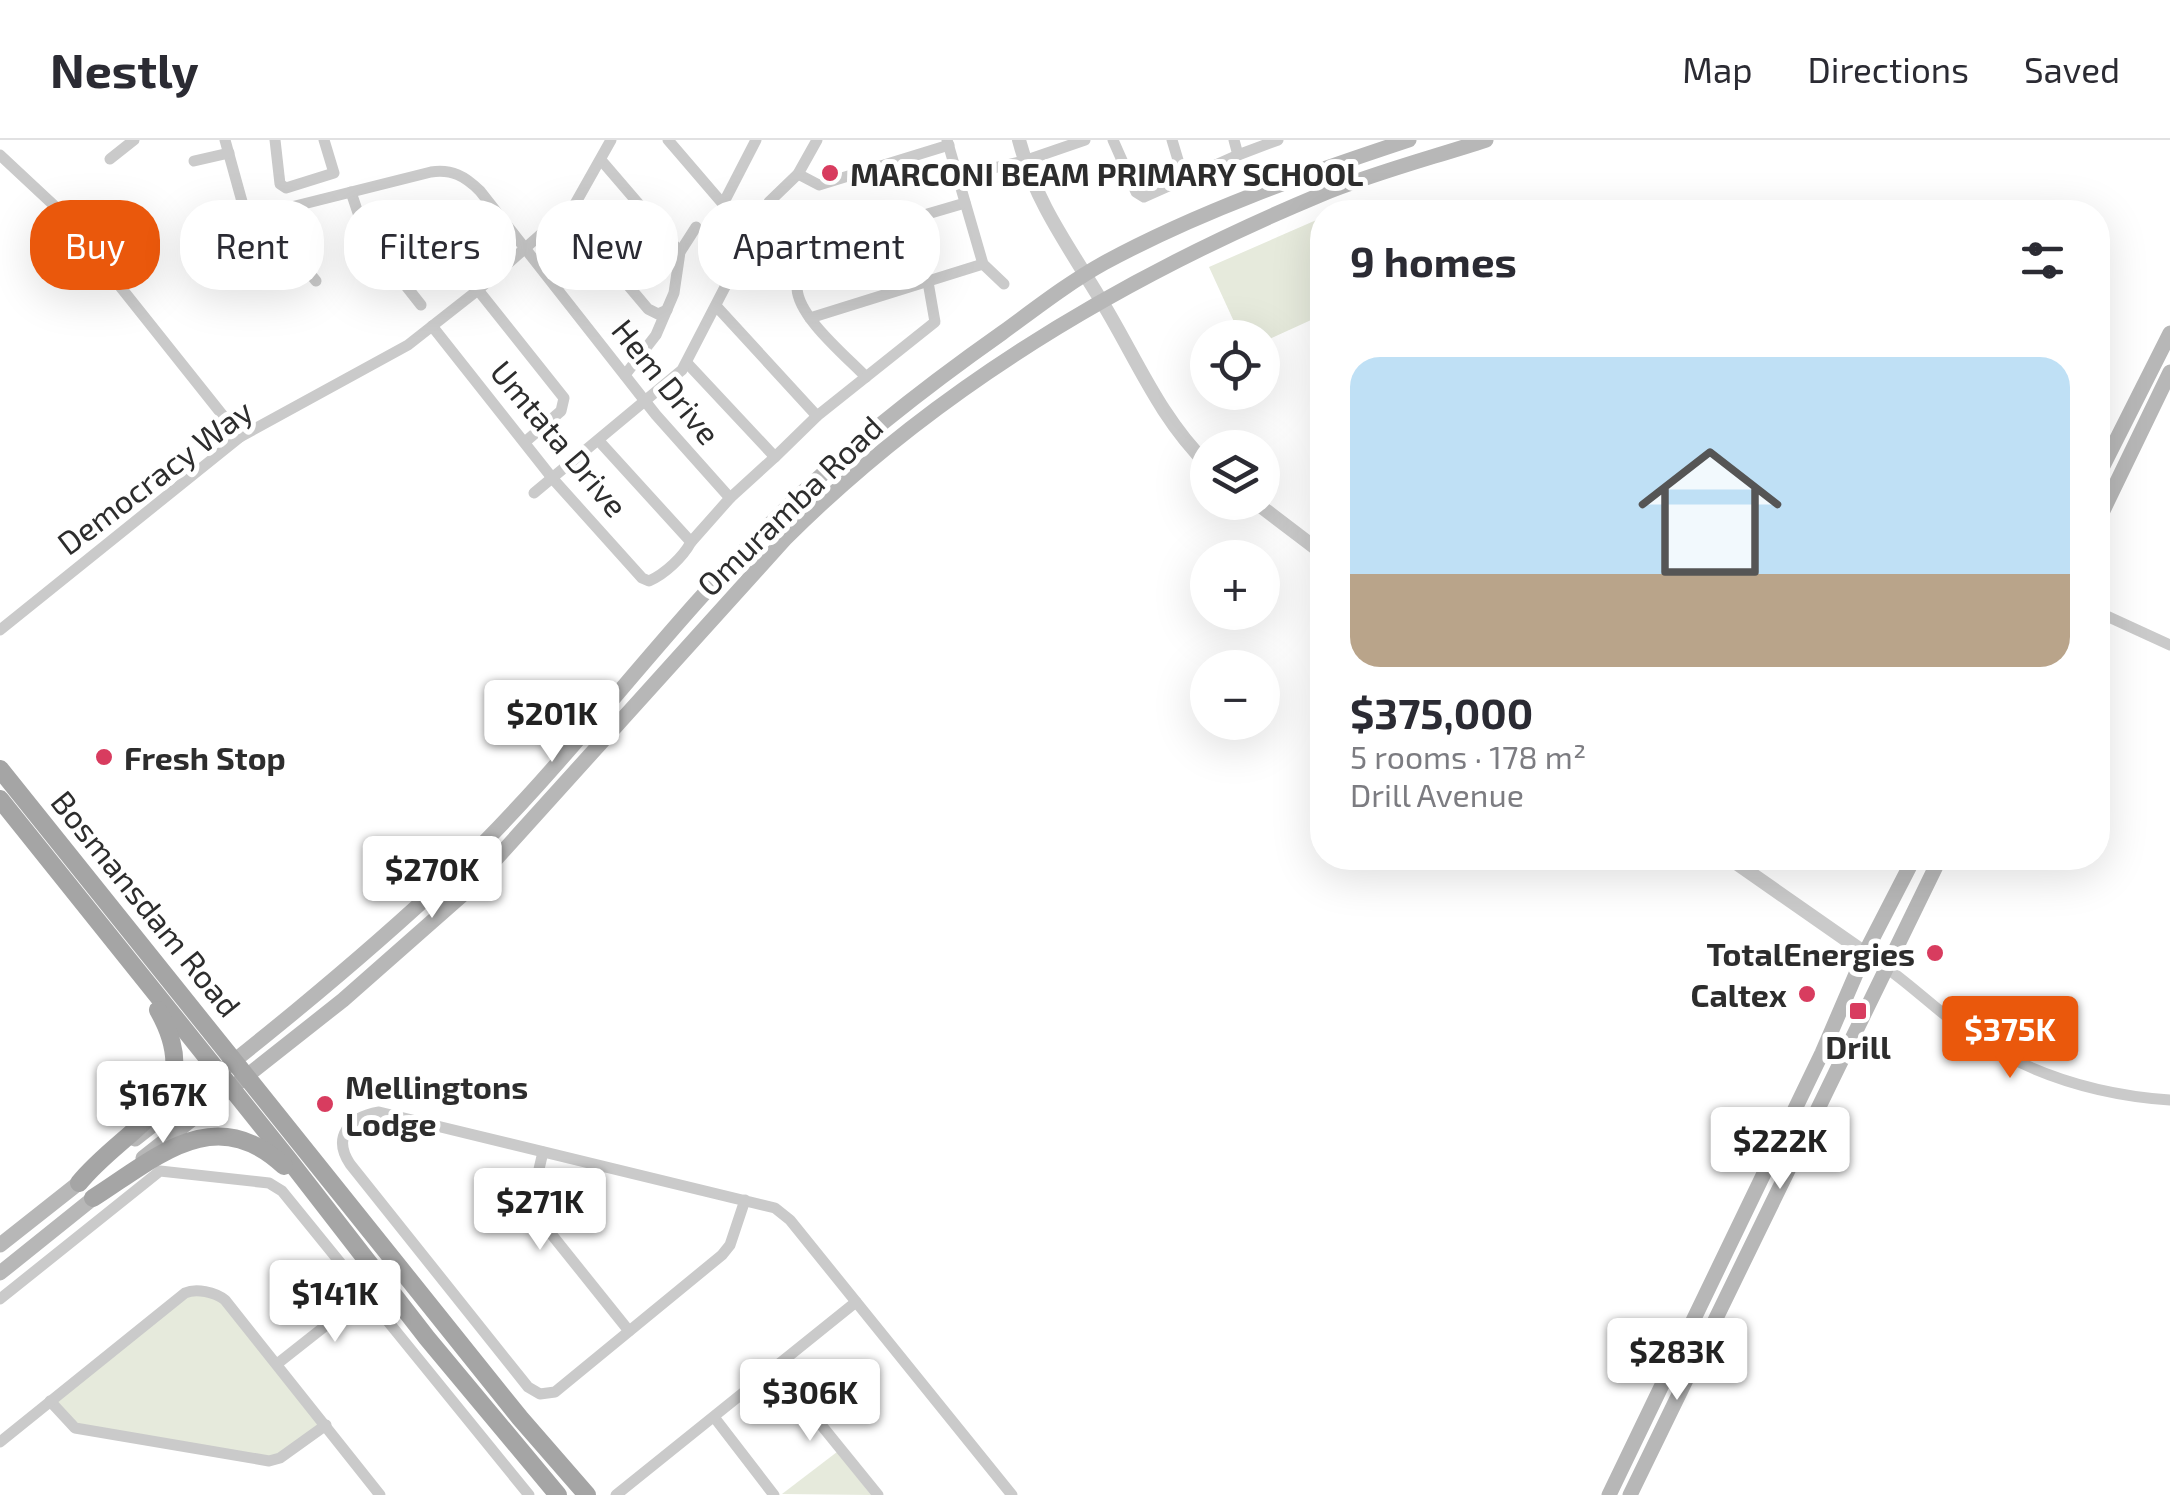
<!DOCTYPE html>
<html lang="en">
<head>
<meta charset="utf-8">
<style>
	body { margin:0; font-family:"Exo 2",sans-serif; background:#f7f7f7; color:#2b2b33; height:100vh; display:flex; flex-direction:column; font-size:38px; white-space:nowrap }
	* { box-sizing:border-box; margin:0 }
	p { font-size:32px; color:#7c7c81 }
	.icon { flex:none; width:55px; height:55px; fill:none; stroke:currentColor; stroke-width:2; stroke-linecap:round; stroke-linejoin:round }
	.map { position:relative; flex:1; overflow:hidden }
	.panel { position:absolute; left:1310px; top:60px; width:800px; height:670px; display:flex; flex-direction:column; background:#fff; border-radius:40px; box-shadow:0 10px 40px #0002 }
	.panel>* { flex:none }
	.guide { position:absolute; left:30px; top:60px; width:950px; height:90px; display:flex; gap:20px }
	.controls { position:absolute; left:1190px; top:180px; display:grid; gap:20px }
	.controls a { display:grid; place-items:center; width:90px; height:90px; border-radius:50%; background:#fff; box-shadow:0 10px 40px #0002; font-size:50px }
	.price { position:absolute; translate:-50% -85px; padding:0 22px; border-radius:10px; background:#fff; color:#222; font-size:32px; line-height:65px; filter:drop-shadow(0 2px 5px #0008) }
	.price::after { content:''; position:absolute; left:50%; top:60px; width:30px; height:22px; margin-left:-15px; background:inherit; clip-path:polygon(0 0,100% 0,50% 100%) }
	.price.active { background:#ea580c; color:#fff }
	ul { padding:0; list-style:none }
	li { display:grid; align-content:center; gap:20px; height:530px; padding:0 40px }
	li+li { border-top:2px solid #e1e1e2 }
	li span { display:grid; place-items:center; height:310px; border-radius:30px; color:#555 }
	li>.icon { margin-inline-start:auto }
	span .icon { width:180px; height:180px; fill:#fffc; stroke-width:1 }
	li b { font-size:42px }
	h2 { display:flex; justify-content:space-between; align-items:center; height:120px; padding:0 40px; font-size:42px }
	.chip { padding:0 35px; border-radius:40px; background:#fff; box-shadow:0 10px 40px #0002; font-size:35px; line-height:90px }
	.chip.active { background:#ea580c; color:#fff }
	header { display:flex; align-items:center; gap:60px; box-sizing:border-box; height:140px; padding:0 50px; background:#fff; border-bottom:2px solid #e1e1e2 }
	header strong { font-size:48px }
	nav { display:flex; gap:55px; margin-inline-start:auto; font-size:35px }
	.map>svg:first-child { display:block }
	.green { fill:#e6eadc }
	.lines { fill:none; stroke-linecap:round; stroke-linejoin:round }
	.minor { stroke:#cacaca; stroke-width:11 }
	.tertiary { stroke:#cacaca; stroke-width:14 }
	.secondary { stroke:#b7b7b7; stroke-width:15 }
	.primary { stroke:#a5a5a5; stroke-width:18 }
	.poi-dot { fill:#d83c5f; stroke:#fff; stroke-width:4 }
	.labels { text-anchor:middle; dominant-baseline:central; stroke-width:10; stroke-linejoin:round; paint-order:stroke }
	.poi-label { font-size:32px; font-weight:bold; fill:#2d2d2d; stroke:#fff; text-anchor:start }
	.street-label { font-size:32px; fill:#2d2d2d; stroke:#fff }
</style>
</head>
<body>
<header>
<strong>Nestly</strong>
<nav><a>Map</a><a>Directions</a><a>Saved</a></nav>
</header>
<div class="map">
<svg width="2170" height="1355" viewBox="0 0 2170 1355">
	<rect width="100%" height="100%" fill="#fff"/>
	<g class="green">
		<path d="M1321,78L1322,175L1263,202L1262,198L1241,197L1209,127Z"/>
		<path d="M187,1154L217,1156L326,1284L282,1320L75,1287L50,1262Z"/>
		<path d="M837,1312L871,1355L782,1354Z"/>
	</g>
	<g class="lines">
		<g class="minor">
			<path d="M225,0L246,76"/>
			<path d="M275,0L280,44L286,48L334,33L324,0"/>
			<path d="M668,0L723,64L808,109"/>
			<path d="M947,0L983,124L1004,144"/>
			<path d="M1113,0L1136,52L1144,57L1238,15"/>
			<path d="M1172,0L1184,40"/>
			<path d="M1234,0L1238,15L1278,0"/>
			<path d="M0,15L60,71L240,297"/>
			<path d="M110,19L134,0"/>
			<path d="M601,20L680,112"/>
			<path d="M194,21L229,13"/>
			<path d="M798,34L819,45L949,5"/>
			<path d="M959,36L1024,21L1085,0"/>
			<path d="M351,52L365,94L421,165"/>
			<path d="M723,64L756,0"/>
			<path d="M567,73L648,169L658,174L667,170"/>
			<path d="M212,87L431,32C452,29 465,36 480,51L656,275L730,358L691,402"/>
			<path d="M808,109L965,63"/>
			<path d="M808,109C804,121 796,135 797,148C798,177 846,216 866,237"/>
			<path d="M282,111L298,119L316,141"/>
			<path d="M253,141L282,114L275,73"/>
			<path d="M478,150L564,258L561,271L525,302"/>
			<path d="M717,167L817,276"/>
			<path d="M810,178L983,124"/>
			<path d="M432,186L553,339L642,438L649,441C665,434 683,417 691,402L599,301"/>
			<path d="M687,223L775,317L730,358"/>
			<path d="M625,235L656,195L674,153L680,112L696,87"/>
			<path d="M775,317L817,276L935,182L928,142"/>
			<path d="M534,353L682,230L769,62L798,34L817,0"/>
			<path d="M2098,472L2170,505"/>
			<path d="M0,490L240,297L408,205L478,150L575,64L611,0"/>
			<path d="M1888,829C1917,850 1943,876 1973,896C2033,936 2099,955 2170,960"/>
			<path d="M543,1012L532,1059V1070L629,1191"/>
			<path d="M745,1060L730,1105L722,1115L555,1252L540,1254L528,1247L350,1024C332,997 349,977 379,972L775,1068L790,1080L1012,1355"/>
			<path d="M0,1159L160,1031L269,1043L282,1051L529,1355"/>
			<path d="M277,1224L367,1153"/>
			<path d="M775,1228L878,1355"/>
			<path d="M50,1261L75,1288L269,1321L280,1318L326,1285"/>
			<path d="M714,1277L774,1355"/>
			<path d="M0,1302L185,1153C196,1148 215,1152 225,1160L380,1355"/>
			<path d="M616,1355L856,1162"/>
		</g>
		<g class="tertiary">
			<path d="M1019,0C1035,61 1067,104 1099,157C1135,215 1158,276 1208,325"/>
			<path d="M1255,362L1322,413"/>
			<path d="M1729,718L1888,829"/>
		</g>
		<g class="secondary">
			<path d="M2098,336L2170,193"/>
			<path d="M2098,381L2170,232"/>
			<path d="M135,999C243,915 351,829 451,735C567,625 660,493 773,381C843,311 921,250 1002,193C1035,169 1068,143 1104,123C1200,71 1306,34 1409,0"/>
			<path d="M143,1018L343,860L469,749L785,399C937,247 1121,138 1320,55C1373,33 1431,18 1486,0"/>
			<path d="M0,1105L85,1038"/>
			<path d="M0,1133L101,1052"/>
			<path d="M1609,1355L1822,913L1865,813L1914,718"/>
			<path d="M1630,1355L1940,718"/>
		</g>
		<g class="primary">
			<path d="M0,629L520,1278L587,1355"/>
			<path d="M0,659L289,1020L427,1198L558,1355"/>
			<path d="M79,1043C127,984 210,962 158,870"/>
			<path d="M93,1058C156,1018 214,961 284,1026"/>
		</g>
	</g>
	<g class="poi-dot">
		<circle cx="830" cy="33" r="10"/>
		<circle cx="104" cy="617" r="10"/>
		<circle cx="1935" cy="813" r="10"/>
		<circle cx="1807" cy="854" r="10"/>
		<rect x="1848" y="861" width="20" height="20" rx="5"/>
		<circle cx="325" cy="964" r="10"/>
	</g>
	<g class="labels">
		<g class="poi-label">
			<text x="850" y="33">MARCONI BEAM PRIMARY SCHOOL</text>
			<text x="124" y="617">Fresh Stop</text>
			<text x="1915" y="813" text-anchor="end">TotalEnergies</text>
			<text x="1787" y="854" text-anchor="end">Caltex</text>
			<text x="1858" y="906" text-anchor="middle">Drill</text>
			<text x="345" y="946">Mellingtons<tspan x="345" dy="37">Lodge</tspan></text>
		</g>
		<g class="street-label">
			<text transform="translate(667 241) rotate(51)">Hem Drive</text>
			<text transform="translate(560 298) rotate(50)">Umtata Drive</text>
			<text transform="translate(154 336) rotate(-37)">Democracy Way</text>
			<text transform="translate(789 365) rotate(-44)">Omuramba Road</text>
			<text transform="translate(147 763) rotate(51)">Bosmansdam Road</text>
		</g>
	</g>
</svg>
<div class="controls">
<a><svg class="icon" aria-label="locate" viewBox="0 0 24 24"><circle cx="12" cy="12" r="6"/><path d="M12 2v4M12 18v4M2 12h4M18 12h4"/></svg></a>
<a><svg class="icon" aria-label="layers" viewBox="0 0 24 24"><path d="M12 4l9 5-9 5-9-5zM3 14l9 5 9-5"/></svg></a>
<a>+</a>
<a>−</a>
</div>
<b class="price" style="left:552px;top:625px">$201K</b>
<b class="price" style="left:432px;top:781px">$270K</b>
<b class="price active" style="left:2010px;top:941px">$375K</b>
<b class="price" style="left:163px;top:1006px">$167K</b>
<b class="price" style="left:1780px;top:1052px">$222K</b>
<b class="price" style="left:540px;top:1113px">$271K</b>
<b class="price" style="left:335px;top:1205px">$141K</b>
<b class="price" style="left:1677px;top:1263px">$283K</b>
<b class="price" style="left:810px;top:1304px">$306K</b>
<div class="guide">
<a class="chip active">Buy</a>
<a class="chip">Rent</a>
<a class="chip">Filters</a>
<a class="chip">New</a>
<a class="chip">Apartment</a>
</div>
<section class="panel">
<h2>9 homes<svg class="icon" aria-label="filters" viewBox="0 0 24 24"><path d="M4 7h16M4 17h16"/><circle cx="9" cy="7" r="2"/><circle cx="15" cy="17" r="2"/></svg></h2>
<ul>
<li><span style="background:linear-gradient(#bfe0f5 70%,#b9a48a 0)"><svg class="icon" aria-label="home" viewBox="0 0 24 24"><path d="M3 11l9-7 9 7M6 9v11h12V9"/></svg></span><div><b>$375,000</b><p>5 rooms · 178 m²</p><p>Drill Avenue</p></div></li>
</ul>
</section>
</div>
</body>
</html>
